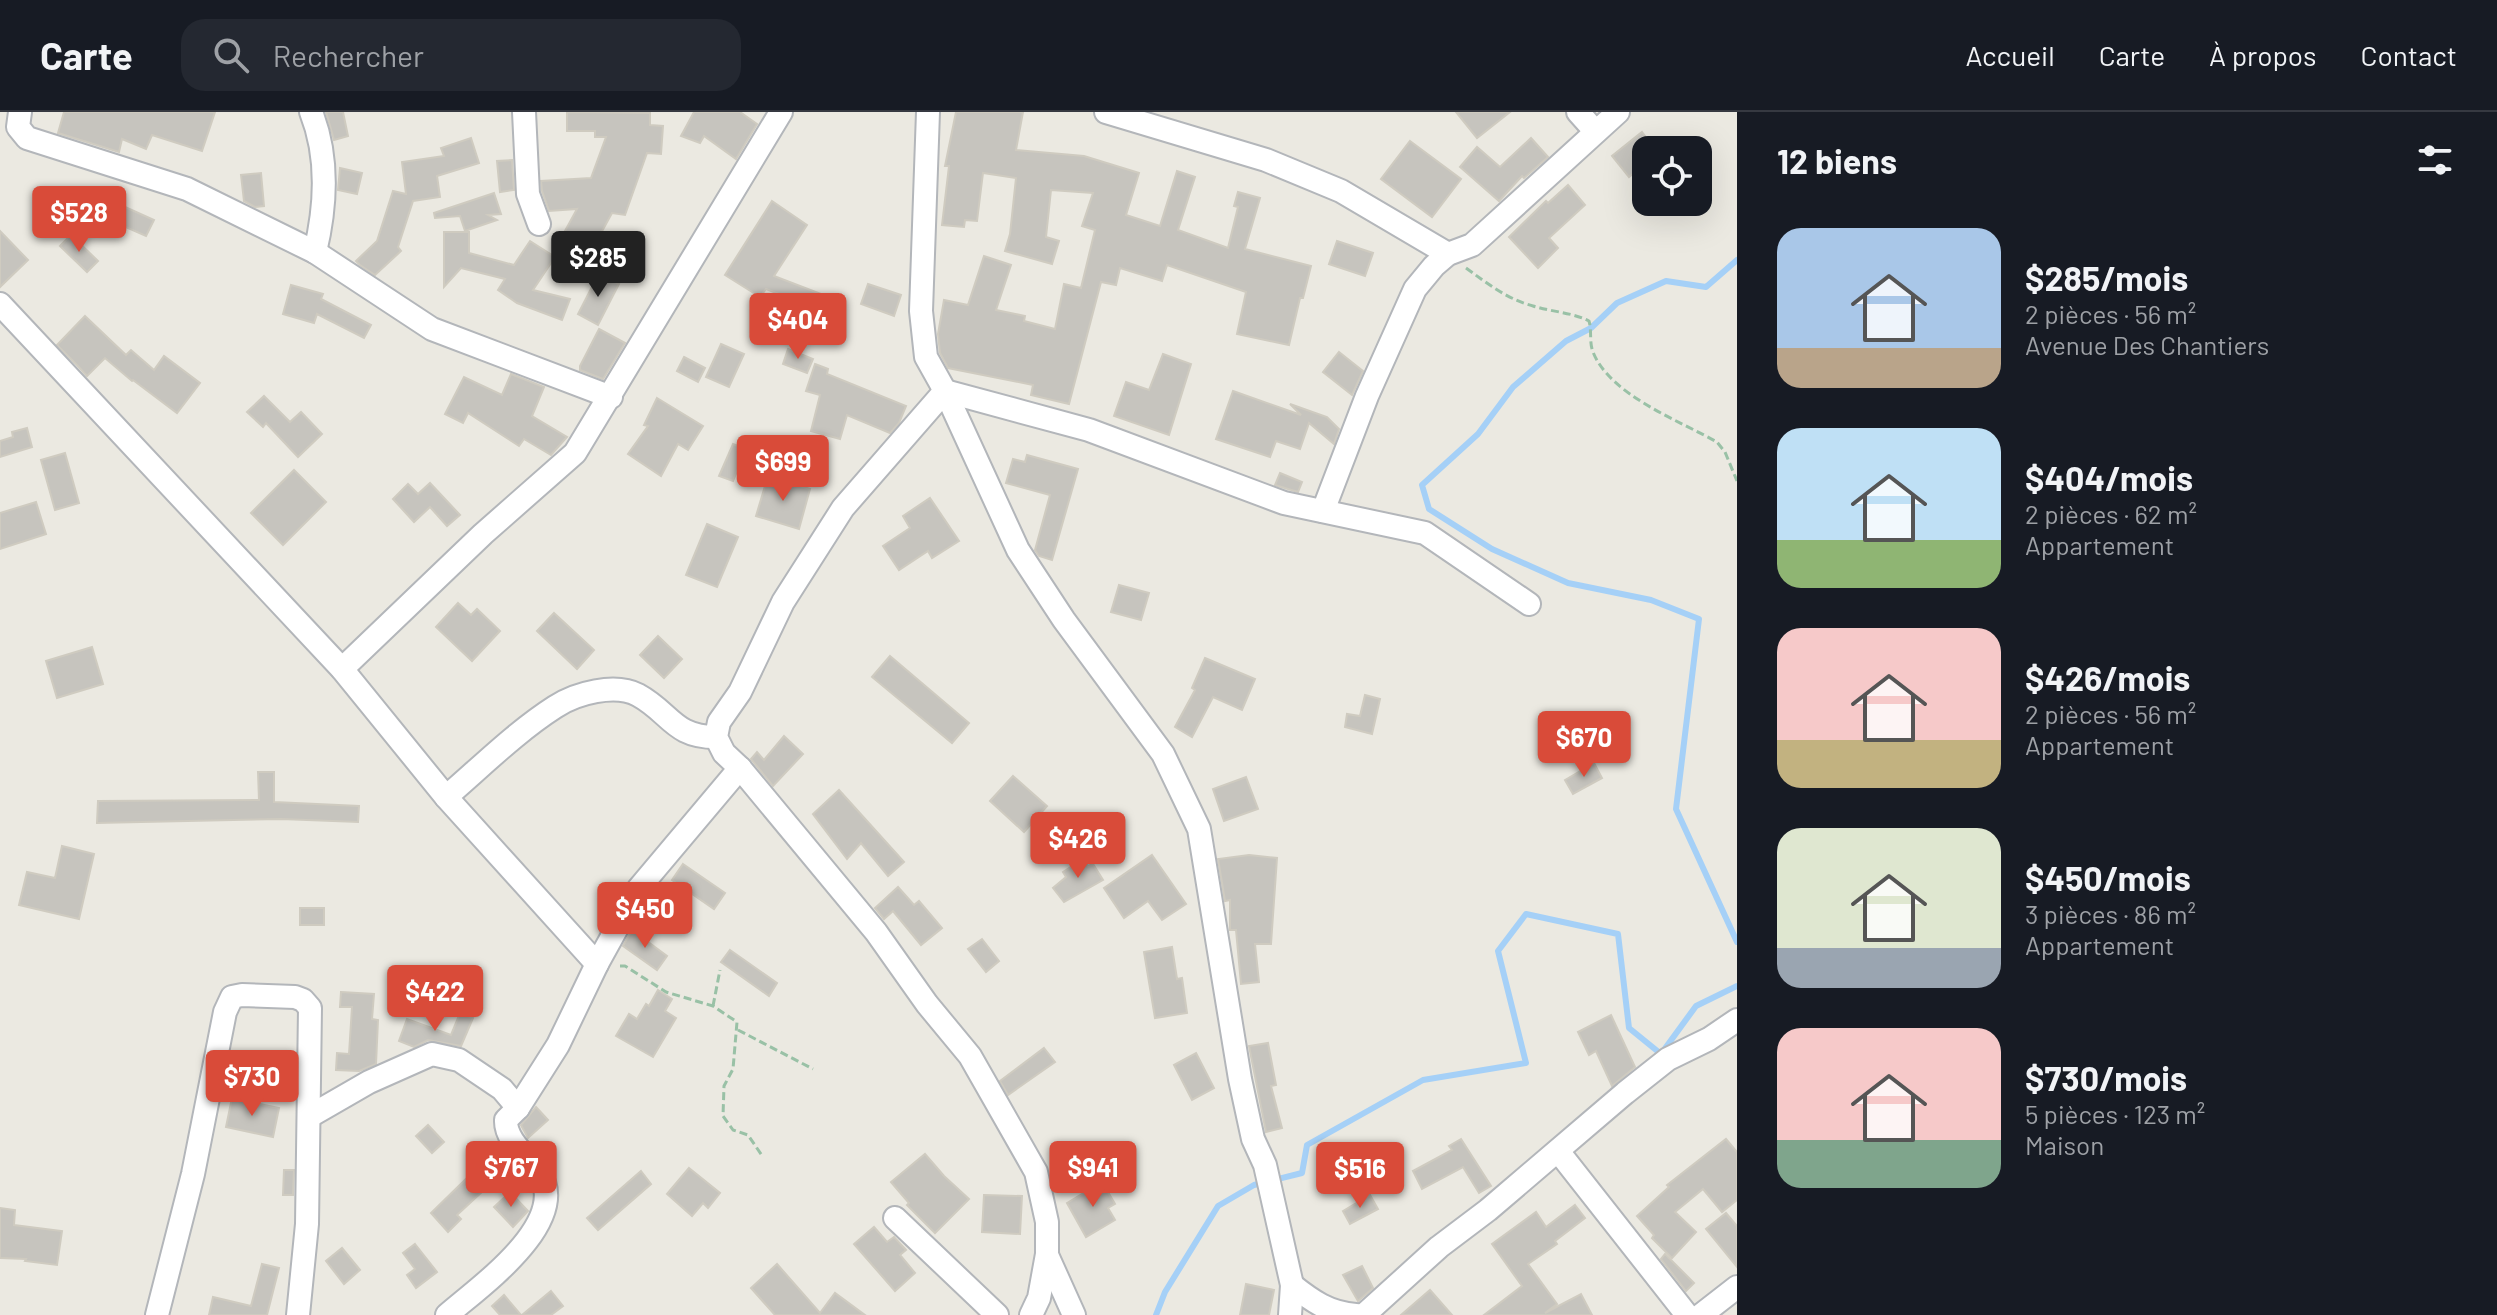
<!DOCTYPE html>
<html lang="fr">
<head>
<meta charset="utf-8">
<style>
	body { margin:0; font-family:Barlow,sans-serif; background:#242831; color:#f1f3f6; height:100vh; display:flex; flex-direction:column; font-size:30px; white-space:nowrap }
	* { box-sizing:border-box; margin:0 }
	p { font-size:26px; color:#9ea1a6 }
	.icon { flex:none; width:44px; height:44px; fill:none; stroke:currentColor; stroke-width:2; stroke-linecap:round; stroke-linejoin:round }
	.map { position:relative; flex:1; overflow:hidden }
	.side { display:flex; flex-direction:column; background:#171b24; width:760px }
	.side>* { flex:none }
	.fabs { position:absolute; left:1632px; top:24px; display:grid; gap:16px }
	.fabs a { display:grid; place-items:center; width:80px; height:80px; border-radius:16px; background:#171b24; box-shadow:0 8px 32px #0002; font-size:40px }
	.price { position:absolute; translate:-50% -68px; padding:0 18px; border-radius:8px; background:#d94b39; color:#fff; font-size:26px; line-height:52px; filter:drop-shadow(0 2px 4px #0008) }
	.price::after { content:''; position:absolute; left:50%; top:48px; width:24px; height:18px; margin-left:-12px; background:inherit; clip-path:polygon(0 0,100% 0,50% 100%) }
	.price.active { background:#222; color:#fff }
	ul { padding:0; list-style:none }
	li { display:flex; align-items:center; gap:24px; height:200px; padding:0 40px }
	li span { display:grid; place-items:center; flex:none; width:224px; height:160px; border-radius:24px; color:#555 }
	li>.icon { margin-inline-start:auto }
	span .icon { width:96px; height:96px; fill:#fffc; stroke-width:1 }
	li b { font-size:34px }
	h2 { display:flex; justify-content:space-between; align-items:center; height:96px; padding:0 40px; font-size:34px }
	header { display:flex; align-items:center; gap:48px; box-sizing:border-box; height:112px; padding:0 40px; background:#171b24; border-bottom:2px solid #363941 }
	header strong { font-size:38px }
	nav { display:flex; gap:44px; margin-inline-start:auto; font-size:28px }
	.search { width:560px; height:72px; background:#242831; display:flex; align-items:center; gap:20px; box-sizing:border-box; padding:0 28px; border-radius:24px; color:#9ea1a6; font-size:30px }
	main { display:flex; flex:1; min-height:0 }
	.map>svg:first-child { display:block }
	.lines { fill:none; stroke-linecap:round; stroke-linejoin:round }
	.stream { stroke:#a5d0f7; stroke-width:6 }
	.building { fill:#c6c4be; stroke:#cfcbc0; stroke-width:2 }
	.street-casing { stroke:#b3b6ba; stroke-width:26 }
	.path { stroke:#99c1a6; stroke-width:3; stroke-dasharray:8 4; stroke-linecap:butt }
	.street { stroke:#fff; stroke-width:22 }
</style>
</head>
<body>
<header>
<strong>Carte</strong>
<div class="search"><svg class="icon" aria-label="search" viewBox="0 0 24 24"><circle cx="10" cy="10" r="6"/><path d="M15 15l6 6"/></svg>Rechercher</div>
<nav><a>Accueil</a><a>Carte</a><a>À propos</a><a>Contact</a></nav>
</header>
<main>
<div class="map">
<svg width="1737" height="1203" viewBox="0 0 1737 1203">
	<rect width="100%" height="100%" fill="#ebe9e1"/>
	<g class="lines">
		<g class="stream">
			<path d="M1737,148L1706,175L1666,169L1617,191L1591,216L1566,229L1513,275L1478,322L1422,373L1429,397L1492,437L1568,471L1651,488L1699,507L1676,697L1737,830"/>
			<path d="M1156,1203L1165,1180L1218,1094L1254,1073L1302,1061L1307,1033L1423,968L1526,951L1498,839L1526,802L1618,822L1629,916L1661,942L1696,894L1737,874"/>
		</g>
	</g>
	<g class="building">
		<path d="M64,0H215L202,39L152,23L146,37L122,27L119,40L58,21Z"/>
		<path d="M326,0H343L348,24L334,28Z"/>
		<path d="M567,0L650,1V13L663,14L661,42L647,41L625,103L612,101L583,154L554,139L577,97L549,99L542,79L541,69L591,66L606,25H595V19H567Z"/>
		<path d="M694,0H740L757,12L736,47L704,24L700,31L681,24Z"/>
		<path d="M956,0H1023L1016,38L1084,44L1139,61L1126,103L1160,114L1177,59L1195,65L1178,118L1228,136L1238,95L1234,94L1238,80L1260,86L1245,137L1311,154L1303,186H1300L1289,233L1237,222L1246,180L1167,153L1162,169L1120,156L1116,173L1101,170L1069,292L1031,283L1033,273L948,256L940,241L938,222L944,188L968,193L984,144L1011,153L996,198L1025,204L1024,209L1055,217L1064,172L1081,176L1095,118L1082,114L1093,81L1051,78L1046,125L1059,129L1052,152L1005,139L1010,122L1016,66L983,61L977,109L965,108L964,115L942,113L949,54H945Z"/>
		<path d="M1456,0H1510L1477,26Z"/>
		<path d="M1642,20L1656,38H1646V51L1629,65L1612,44Z"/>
		<path d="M471,26L479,51L437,64L440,85L413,89L398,135L401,139L375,163L360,153L356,149L377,129L393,79L406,82L402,50L444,44L441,36Z"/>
		<path d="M1531,26L1548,45L1524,66L1522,64L1499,89L1460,55L1477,35L1500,55Z"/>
		<path d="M1410,29L1461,67L1432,105L1381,67Z"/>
		<path d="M512,48L514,78L500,80L497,49Z"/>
		<path d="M340,56L362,61L357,82L338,78Z"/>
		<path d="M261,61L264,94L255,95L244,89L241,63Z"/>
		<path d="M1568,73L1585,93L1549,126L1558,136L1538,156L1509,125L1546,89L1548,91Z"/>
		<path d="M94,81L154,108L146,124L89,99Z"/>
		<path d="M494,81L501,102L488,103L497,108L465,119L460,104L435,106L434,101Z"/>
		<path d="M772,89L807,113L774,164L829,185L823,199L766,177L760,185L725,163Z"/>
		<path d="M0,119L28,148L0,175Z"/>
		<path d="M444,120H469V141L514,153L530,129L555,145L533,178L570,187L562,208L517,191L498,178L505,167L461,156L444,175Z"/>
		<path d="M71,123L98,149L87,160L60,134Z"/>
		<path d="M1337,129L1373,141L1365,164L1329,152Z"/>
		<path d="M599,161L619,172L598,213L578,202Z"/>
		<path d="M868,172L901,183L894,204L861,192Z"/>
		<path d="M291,173L323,182L321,187L371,213L364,226L317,202L314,211L283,202Z"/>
		<path d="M85,204L126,243L131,238L154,258L164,244L200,271L177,301L133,268L132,269L105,246L87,264L77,253L57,233Z"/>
		<path d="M599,217L625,231L603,267L580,258V254Z"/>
		<path d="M721,232L744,242L729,275L706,265Z"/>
		<path d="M788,237L813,247L807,261L783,252Z"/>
		<path d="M1339,240L1363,259L1352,283L1323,260Z"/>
		<path d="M1163,242L1191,252L1169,323L1114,304L1126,270L1149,278Z"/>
		<path d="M684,245L705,256L698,270L677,259Z"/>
		<path d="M815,252L828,257L827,262L906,294L899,311L890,321L847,303L840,327L811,319L820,283L806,279Z"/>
		<path d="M511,262L544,275L532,304L567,325L551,343L524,327L519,334L468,301L463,311L445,302L464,265L502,283Z"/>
		<path d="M1233,279L1301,303L1290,292L1327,305L1339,317L1334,332L1309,311L1300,337L1276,329L1270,345L1216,327Z"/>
		<path d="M264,284L290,310L301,300L322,322L298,345L266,311L263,315L247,300Z"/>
		<path d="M657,286L703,314L688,338L678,332L661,364L628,342L648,314L644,313Z"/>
		<path d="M27,316L32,335L0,345V329L13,325L12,320Z"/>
		<path d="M733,332L746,337L733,369L719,364Z"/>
		<path d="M65,341L79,391L55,398L41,348Z"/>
		<path d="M1027,343L1078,357L1052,448L1039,444L1035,438L1050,383L1006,371L1013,347L1025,350Z"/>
		<path d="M294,358L326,390L283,433L251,401Z"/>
		<path d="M1280,361L1302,370L1298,380L1275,373Z"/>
		<path d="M768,364L810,377L799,417L756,404Z"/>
		<path d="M430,371L460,403L447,414L430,395L414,410L393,387L408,372L418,382Z"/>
		<path d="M930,386L959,429L932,446L928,439L899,458L883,434L910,416L903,404Z"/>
		<path d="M36,390L46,422L0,437V401Z"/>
		<path d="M707,412L738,425L717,475L686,463Z"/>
		<path d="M1119,473L1149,481L1141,508L1111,500Z"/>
		<path d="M458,491L471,503L477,497L500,519L472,549L436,515Z"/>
		<path d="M554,501L594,538L577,557L537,519Z"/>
		<path d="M658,524L682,547L664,566L640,543Z"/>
		<path d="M92,535L103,572L57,586L46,549Z"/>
		<path d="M890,544L969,611L952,631L872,565Z"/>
		<path d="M1205,546L1255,567L1242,598L1213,585L1192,625L1175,615L1195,578L1192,576Z"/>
		<path d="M1365,583L1380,587L1372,622L1345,615L1347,602L1360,604Z"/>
		<path d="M784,624L803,642L773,674L751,647L757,640L764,648Z"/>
		<path d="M1594,651L1602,666L1573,682L1565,668Z"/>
		<path d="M258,660H274V690L359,694L358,710L281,707L97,711L98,689L259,688Z"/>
		<path d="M1013,664L1047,694L1024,720L990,689Z"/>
		<path d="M1246,665L1258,697L1224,709L1213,677Z"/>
		<path d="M839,678L904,750L888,764L861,731L847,747L813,702Z"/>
		<path d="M62,734L94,742L79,807L19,793L27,760L55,766Z"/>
		<path d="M1152,743L1186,792L1162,808L1148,789L1124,806L1104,776Z"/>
		<path d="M1249,743L1277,746L1271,832H1255L1259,870L1241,872L1236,818H1230V788L1225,789L1218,747Z"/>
		<path d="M1083,747L1088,754L1093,752L1103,768L1064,790L1053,776L1066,765L1063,760Z"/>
		<path d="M683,752L725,781L714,797L672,768Z"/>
		<path d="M898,775L914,793L919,789L942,816L921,833L893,799L884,807L875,796Z"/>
		<rect x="300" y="796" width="24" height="17"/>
		<path d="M632,818L667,844L657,858L623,834Z"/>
		<path d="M982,827L999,849L986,860L968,837Z"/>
		<path d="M1172,835L1177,867L1182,866L1187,901L1155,906L1144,840Z"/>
		<path d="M730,838L777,871L769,884L721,850Z"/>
		<path d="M658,878L672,887L665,899L676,906L653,945L616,924L629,902L637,907L646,892L649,894Z"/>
		<path d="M341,880L374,882L372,907L378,908L376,952L359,959L336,958L337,941L349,942L352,895H340Z"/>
		<path d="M460,901L473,906L461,934L428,928L414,935L399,929L407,907L451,923Z"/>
		<path d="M1611,903L1635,955L1612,974L1596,939L1589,943L1578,920Z"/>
		<path d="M1268,931L1276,973L1271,974L1282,1016L1266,1020L1249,934Z"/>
		<path d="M1044,936L1055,950L1008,983L1000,969Z"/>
		<path d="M1196,941L1214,976L1192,988L1174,953Z"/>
		<path d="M232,986L279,996L273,1025L226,1015Z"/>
		<path d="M536,995L548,1008L528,1026L521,1013Z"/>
		<path d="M428,1013L444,1030L432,1041L416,1024Z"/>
		<path d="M1461,1027L1491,1074L1479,1081L1463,1055L1422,1077L1413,1059L1452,1038L1449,1034Z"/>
		<path d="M1726,1027L1737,1040V1088L1722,1100L1703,1077L1675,1100L1696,1120L1672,1146L1652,1126L1654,1123L1637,1104L1669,1075L1667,1073Z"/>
		<path d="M925,1042L944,1064L969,1087L935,1121L907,1093L909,1091L891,1070Z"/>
		<path d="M689,1056L720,1081L708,1096L703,1091L692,1104L667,1082Z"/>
		<path d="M284,1058H294L293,1083H283Z"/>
		<path d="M641,1059L651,1072L598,1118L587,1106Z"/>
		<path d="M469,1064L483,1079L457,1103L461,1107L448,1120L431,1101Z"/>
		<path d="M1102,1070L1115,1092L1108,1096L1115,1108L1086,1125L1067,1091Z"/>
		<path d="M510,1080L528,1099L513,1115L494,1095Z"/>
		<path d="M984,1083L1022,1084L1020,1122L982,1120Z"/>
		<path d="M1370,1083L1378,1097L1350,1112L1343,1099Z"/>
		<path d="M1575,1093L1585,1106L1555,1129L1557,1132L1528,1152L1557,1192L1545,1201L1581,1182L1592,1203H1484L1522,1174L1492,1132L1536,1100L1546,1115Z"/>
		<path d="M0,1096L15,1098L14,1113L62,1119L57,1153L25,1149L26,1147L0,1146Z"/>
		<path d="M1726,1101L1737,1114V1155L1706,1117Z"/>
		<path d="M874,1115L887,1130L894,1125L906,1138L900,1143L915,1161L895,1179L854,1132Z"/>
		<path d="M415,1132L437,1160L416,1176L407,1163L415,1157L403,1141Z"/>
		<path d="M342,1136L360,1158L344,1172L326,1149Z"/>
		<path d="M1665,1142L1694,1171L1686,1179L1661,1147Z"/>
		<path d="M262,1152L279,1156L267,1203H209L213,1185L251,1194Z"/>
		<path d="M777,1152L820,1201L835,1181L865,1203H775L751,1176Z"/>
		<path d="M1362,1154L1373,1176L1358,1189L1343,1163Z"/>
		<path d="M1246,1172L1274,1178L1269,1203H1240Z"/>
		<path d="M1430,1178L1452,1203H1401Z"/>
		<path d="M551,1179L563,1194L551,1203H522Z"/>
		<path d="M504,1183L521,1203H500L492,1194Z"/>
	</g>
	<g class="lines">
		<defs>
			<g id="street">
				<path d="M20,0L18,15L27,26L187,77L315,140L432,217L611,285"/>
				<path d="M311,0C329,45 326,94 315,140"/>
				<path d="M524,0L528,82L539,112"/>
				<path d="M928,0L921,199L926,245L945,279L1018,438L1064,508L1163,642L1199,717L1240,967L1253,1027L1265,1053L1292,1173L1290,1203"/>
				<path d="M1106,0L1266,48L1341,79L1448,142"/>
				<path d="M1578,0L1595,19"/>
				<path d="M0,192L342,557L446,685L597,852"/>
				<path d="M1323,399L1367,284L1415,177L1434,154L1448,142L1472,133L1618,0"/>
				<path d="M342,557L483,422L575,341L781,0"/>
				<path d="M446,685C481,655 516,620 555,595C576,581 615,571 638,583C671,601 673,625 716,625"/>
				<path d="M310,1004L369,970L432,942L459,948L502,977L518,996"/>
				<path d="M1558,1039L1687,1203"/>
				<path d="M895,1106L997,1203"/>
				<path d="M1047,1143L1074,1203"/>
				<path d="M1292,1173C1312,1189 1329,1201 1356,1203"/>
				<path d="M157,1203L193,1062L225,900L232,885L242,883L295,885L303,888L310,896L307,1112L298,1203"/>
				<path d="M447,1203C479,1175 574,1109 538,1059C527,1044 505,1028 506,1008L518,996L558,933L597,852L639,776L740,656"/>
				<path d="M1031,1203L1039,1186L1047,1142V1110L1036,1060L970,944L927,892L876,820L740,656L724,641L716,625L719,610L740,580L783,490L843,396L945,279L1089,318L1284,391L1425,421L1529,492"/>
				<path d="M1364,1203L1439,1135L1488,1098L1625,981L1668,947L1709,927L1737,908"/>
				<path d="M1701,1203L1737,1175"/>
			</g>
		</defs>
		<use href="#street" class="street-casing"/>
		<g class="path">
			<path d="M1466,156C1488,172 1507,187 1533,194C1552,200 1571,200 1589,209C1592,219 1589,230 1593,240C1610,283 1678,308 1717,330L1725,340L1737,369"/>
			<path d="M620,854H625L666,880L713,894L737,910L733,957L724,974L723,1004L733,1018L748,1023L763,1045"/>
			<path d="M713,894L720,858"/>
			<path d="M738,918L813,957"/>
		</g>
		<use href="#street" class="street"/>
	</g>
</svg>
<div class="fabs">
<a><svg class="icon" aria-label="locate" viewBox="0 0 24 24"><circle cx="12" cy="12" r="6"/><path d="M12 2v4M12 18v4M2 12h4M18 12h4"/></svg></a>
</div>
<b class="price" style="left:79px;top:142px">$528</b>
<b class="price active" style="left:598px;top:187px">$285</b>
<b class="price" style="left:798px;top:249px">$404</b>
<b class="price" style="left:783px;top:391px">$699</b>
<b class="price" style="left:1584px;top:667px">$670</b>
<b class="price" style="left:1078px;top:768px">$426</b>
<b class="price" style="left:645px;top:838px">$450</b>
<b class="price" style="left:435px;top:921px">$422</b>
<b class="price" style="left:252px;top:1006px">$730</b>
<b class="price" style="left:511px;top:1097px">$767</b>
<b class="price" style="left:1093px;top:1097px">$941</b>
<b class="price" style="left:1360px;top:1098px">$516</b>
</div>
<section class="side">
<h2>12 biens<svg class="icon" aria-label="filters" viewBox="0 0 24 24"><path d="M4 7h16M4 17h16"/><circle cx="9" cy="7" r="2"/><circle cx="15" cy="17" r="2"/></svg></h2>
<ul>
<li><span style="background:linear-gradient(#a9c7e8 75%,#b9a48a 0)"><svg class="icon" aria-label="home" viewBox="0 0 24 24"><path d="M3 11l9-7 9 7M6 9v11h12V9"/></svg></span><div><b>$285/mois</b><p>2 pièces · 56 m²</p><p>Avenue Des Chantiers</p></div></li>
<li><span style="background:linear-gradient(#bfe0f5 70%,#8fb573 0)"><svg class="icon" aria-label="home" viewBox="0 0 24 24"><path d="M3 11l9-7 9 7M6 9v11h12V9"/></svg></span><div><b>$404/mois</b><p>2 pièces · 62 m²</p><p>Appartement</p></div></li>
<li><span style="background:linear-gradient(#f6c9c9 70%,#c2b280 0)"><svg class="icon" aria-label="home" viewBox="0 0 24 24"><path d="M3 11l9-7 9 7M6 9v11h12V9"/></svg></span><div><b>$426/mois</b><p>2 pièces · 56 m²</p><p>Appartement</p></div></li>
<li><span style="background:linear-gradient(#dfe7d0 75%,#9aa5b1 0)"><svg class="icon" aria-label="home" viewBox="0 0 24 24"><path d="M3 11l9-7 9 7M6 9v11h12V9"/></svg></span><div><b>$450/mois</b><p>3 pièces · 86 m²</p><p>Appartement</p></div></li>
<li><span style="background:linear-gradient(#f6c9c9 70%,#7fa58c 0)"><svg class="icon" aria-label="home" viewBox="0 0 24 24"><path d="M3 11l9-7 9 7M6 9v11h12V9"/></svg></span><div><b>$730/mois</b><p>5 pièces · 123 m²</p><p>Maison</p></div></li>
</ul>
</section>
</main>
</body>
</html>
